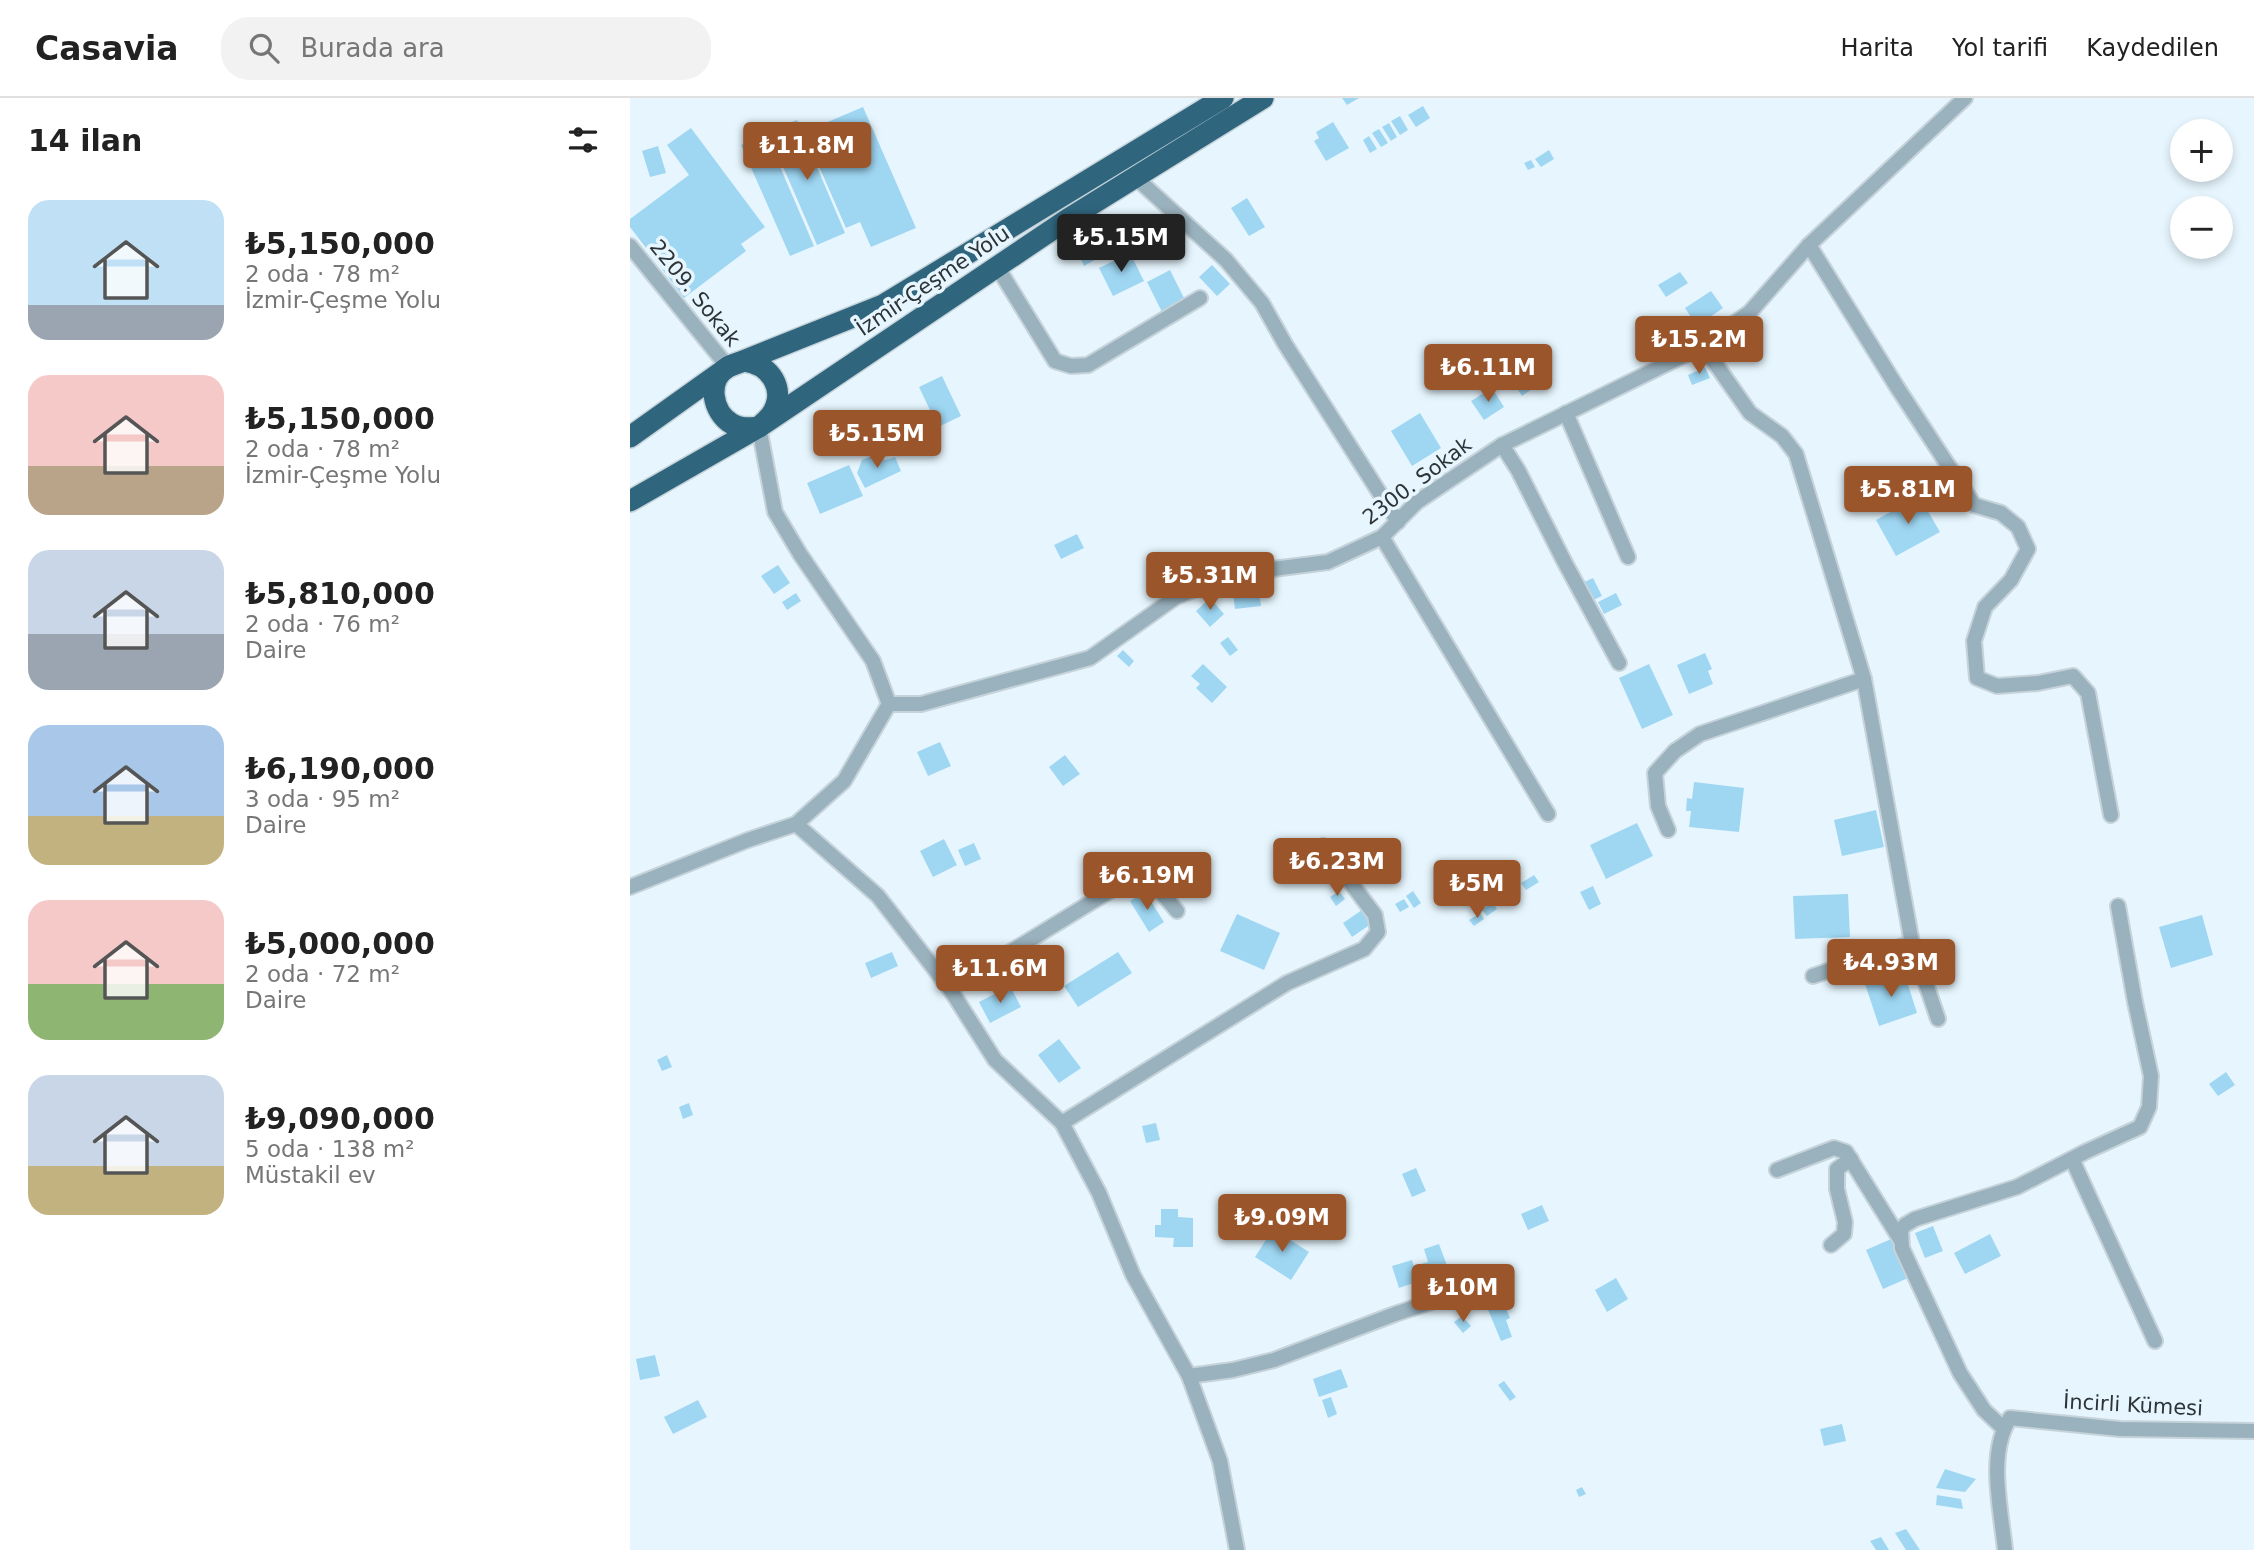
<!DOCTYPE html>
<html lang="tr">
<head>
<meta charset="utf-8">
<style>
	body { margin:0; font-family:"DejaVu Sans",sans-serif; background:#f2f2f2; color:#222; height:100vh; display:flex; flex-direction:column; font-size:26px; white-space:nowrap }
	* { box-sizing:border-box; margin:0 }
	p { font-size:23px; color:#767676 }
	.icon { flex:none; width:38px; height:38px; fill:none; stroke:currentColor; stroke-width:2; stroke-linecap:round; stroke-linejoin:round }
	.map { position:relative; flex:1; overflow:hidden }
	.panel { display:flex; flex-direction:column; background:#fff; width:630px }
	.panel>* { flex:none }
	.controls { position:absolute; left:1540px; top:21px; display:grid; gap:14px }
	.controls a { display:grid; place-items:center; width:63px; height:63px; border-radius:50%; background:#fff; box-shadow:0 4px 10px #0003; font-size:35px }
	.price { position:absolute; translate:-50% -60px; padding:0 16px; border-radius:7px; background:#9a552a; color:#fff; font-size:23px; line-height:46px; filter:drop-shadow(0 2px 4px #0008) }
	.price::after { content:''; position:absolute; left:50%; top:42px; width:21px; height:16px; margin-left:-10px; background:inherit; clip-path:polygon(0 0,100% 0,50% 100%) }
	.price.active { background:#222; color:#fff }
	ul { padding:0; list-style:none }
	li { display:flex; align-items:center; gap:21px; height:175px; padding:0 28px }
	li span { display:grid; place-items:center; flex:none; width:196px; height:140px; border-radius:21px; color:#555 }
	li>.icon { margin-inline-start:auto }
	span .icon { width:84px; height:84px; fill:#fffc; stroke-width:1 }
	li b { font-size:30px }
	h2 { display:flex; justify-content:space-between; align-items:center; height:84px; padding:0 28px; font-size:30px }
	header { display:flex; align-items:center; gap:42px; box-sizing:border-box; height:98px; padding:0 35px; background:#fff; border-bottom:2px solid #e0e0e0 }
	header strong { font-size:33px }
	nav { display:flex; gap:38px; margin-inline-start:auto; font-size:24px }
	.search { width:490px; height:63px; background:#f2f2f2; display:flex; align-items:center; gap:18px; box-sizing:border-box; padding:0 24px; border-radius:28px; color:#767676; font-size:26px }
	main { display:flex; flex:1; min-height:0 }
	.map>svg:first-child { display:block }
	.building { fill:#9fd7f3 }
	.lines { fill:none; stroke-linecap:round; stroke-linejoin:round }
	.minor-casing { stroke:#c6d3da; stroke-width:18 }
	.highway-casing { stroke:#c6d3da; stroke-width:24 }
	.minor { stroke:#9ab2be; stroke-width:14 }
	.highway { stroke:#2f667e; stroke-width:21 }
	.labels { text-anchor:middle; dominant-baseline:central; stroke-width:7; stroke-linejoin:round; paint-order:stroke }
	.street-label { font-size:21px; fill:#2d3438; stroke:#e7f6fe }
</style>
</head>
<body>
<header>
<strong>Casavia</strong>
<div class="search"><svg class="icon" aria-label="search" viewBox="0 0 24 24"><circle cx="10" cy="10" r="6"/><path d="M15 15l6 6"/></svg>Burada ara</div>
<nav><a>Harita</a><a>Yol tarifi</a><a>Kaydedilen</a></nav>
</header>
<main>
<section class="panel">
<h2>14 ilan<svg class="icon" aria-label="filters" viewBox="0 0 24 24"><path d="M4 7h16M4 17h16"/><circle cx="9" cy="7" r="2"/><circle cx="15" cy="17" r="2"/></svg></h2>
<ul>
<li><span style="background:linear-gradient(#bfe0f5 75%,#9aa5b1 0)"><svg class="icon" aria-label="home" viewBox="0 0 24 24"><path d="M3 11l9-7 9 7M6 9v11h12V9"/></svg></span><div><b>₺5,150,000</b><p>2 oda · 78 m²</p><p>İzmir-Çeşme Yolu</p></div></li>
<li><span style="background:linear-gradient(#f6c9c9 65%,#b9a48a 0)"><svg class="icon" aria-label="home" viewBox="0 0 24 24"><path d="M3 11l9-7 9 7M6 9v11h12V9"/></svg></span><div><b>₺5,150,000</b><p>2 oda · 78 m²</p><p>İzmir-Çeşme Yolu</p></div></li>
<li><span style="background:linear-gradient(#c9d6e8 60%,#9aa5b1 0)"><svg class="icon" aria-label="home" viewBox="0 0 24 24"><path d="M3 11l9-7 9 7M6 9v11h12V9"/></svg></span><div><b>₺5,810,000</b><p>2 oda · 76 m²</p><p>Daire</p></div></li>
<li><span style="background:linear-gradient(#a9c7e8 65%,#c2b280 0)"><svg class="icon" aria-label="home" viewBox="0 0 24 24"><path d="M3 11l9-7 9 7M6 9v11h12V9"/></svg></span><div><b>₺6,190,000</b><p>3 oda · 95 m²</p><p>Daire</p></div></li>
<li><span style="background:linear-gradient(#f6c9c9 60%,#8fb573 0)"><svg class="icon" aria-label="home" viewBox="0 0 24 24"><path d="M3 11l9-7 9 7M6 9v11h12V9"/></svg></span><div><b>₺5,000,000</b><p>2 oda · 72 m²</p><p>Daire</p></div></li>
<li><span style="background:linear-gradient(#c9d6e8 65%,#c2b280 0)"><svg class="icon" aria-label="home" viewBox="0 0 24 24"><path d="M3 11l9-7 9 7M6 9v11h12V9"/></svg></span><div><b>₺9,090,000</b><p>5 oda · 138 m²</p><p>Müstakil ev</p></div></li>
</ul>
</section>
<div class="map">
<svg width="1624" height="1452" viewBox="0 0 1624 1452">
	<rect width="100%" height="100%" fill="#e7f6fe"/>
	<g class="building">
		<path d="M712,0H729L717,7Z"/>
		<path d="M793,8L800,20L786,29L778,17Z"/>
		<path d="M233,9L286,130L241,149L230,124L216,130L174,34Z"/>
		<path d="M770,18L778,32L770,37L761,23Z"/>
		<path d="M167,22L215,135L187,147L138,34Z"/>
		<path d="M703,24L719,50L696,63L684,43L689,40L686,34Z"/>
		<path d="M759,25L767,39L761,43L752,29Z"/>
		<path d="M61,30L135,129L111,146L116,153L54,200L0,129V121L59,77L37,47Z"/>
		<path d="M749,31L758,45L751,49L742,35Z"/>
		<path d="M136,36L184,148L160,158L111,47Z"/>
		<path d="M739,38L747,51L740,55L733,42Z"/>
		<path d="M28,48L36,75L20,79L12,53Z"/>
		<path d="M919,52L924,61L911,69L905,61Z"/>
		<path d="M901,62L905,69L898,72L894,65Z"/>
		<path d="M617,100L635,129L619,138L601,110Z"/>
		<path d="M462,150L468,160L454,168L449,157Z"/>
		<path d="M500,155L514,183L483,198L469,170Z"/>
		<path d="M582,167L600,186L587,198L569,179Z"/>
		<path d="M540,172L556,204L533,216L517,184Z"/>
		<path d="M1050,174L1058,185L1036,199L1028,187Z"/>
		<path d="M1081,193L1093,210L1067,228L1055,210Z"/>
		<path d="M902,250L921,278L892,298L880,280L887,275L880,265Z"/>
		<path d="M1075,269L1080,280L1062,287L1058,277Z"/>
		<path d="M312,278L331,318L308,329L289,289Z"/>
		<path d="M862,290L874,309L854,322L841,303Z"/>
		<path d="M790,315L811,350L782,368L761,333Z"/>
		<path d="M244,357L255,362L265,359L271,373L235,390L227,375L232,362Z"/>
		<path d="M219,367L233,398L190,416L177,385Z"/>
		<path d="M1289,398L1310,434L1266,458L1246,422Z"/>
		<path d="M447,436L454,450L431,461L424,447Z"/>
		<path d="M148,467L160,485L144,496L131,478Z"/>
		<path d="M963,480L972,498L959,504L950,486Z"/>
		<path d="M628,486L631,508L605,511L602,489Z"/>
		<path d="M166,495L171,503L157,512L152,504Z"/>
		<path d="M986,495L992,507L974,516L968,504Z"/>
		<path d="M580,500L594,516L580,529L566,513Z"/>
		<path d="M598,539L608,552L600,558L590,545Z"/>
		<path d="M493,552L504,563L499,569L487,558Z"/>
		<path d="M1075,555L1082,571L1078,573L1083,586L1059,596L1047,567Z"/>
		<path d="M573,566L597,589L582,605L566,590L570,586L561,578Z"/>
		<path d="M1019,566L1043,617L1012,631L989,580Z"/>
		<path d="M310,644L321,668L298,678L287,654Z"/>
		<path d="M435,657L450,676L433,688L419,669Z"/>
		<path d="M1064,684L1114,690L1109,734L1059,729L1061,713H1056L1057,700L1062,701Z"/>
		<path d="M1246,712L1254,749L1212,758L1204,722Z"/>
		<path d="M1007,725L1023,758L976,781L960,747Z"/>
		<path d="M314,741L327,767L303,779L290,753Z"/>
		<path d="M344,745L351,761L335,768L328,752Z"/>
		<path d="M904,777L909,784L896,792L891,785Z"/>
		<path d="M963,788L971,806L959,812L950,794Z"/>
		<path d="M886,789L891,796L878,805L874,798Z"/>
		<path d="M709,793L715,801L706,808L700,799Z"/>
		<path d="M783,793L791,805L784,810L776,798Z"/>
		<path d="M515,794L534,824L519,834L500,803Z"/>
		<path d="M1218,796L1220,839L1165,841L1163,798Z"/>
		<path d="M774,801L779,809L770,814L765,806Z"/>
		<path d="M862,804L867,811L857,818L852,812Z"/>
		<path d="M732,812L741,826L722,839L713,825Z"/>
		<path d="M850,815L854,821L844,828L839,822Z"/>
		<path d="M607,816L650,835L634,872L590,853Z"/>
		<path d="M1572,817L1583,857L1541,870L1529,829Z"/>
		<path d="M262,854L268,868L241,880L235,865Z"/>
		<path d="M488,854L502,875L448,909L434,888Z"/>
		<path d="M1274,874L1287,915L1249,928L1235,886Z"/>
		<path d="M380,888L391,909L360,925L349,904Z"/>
		<path d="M429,941L451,970L429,985L408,957Z"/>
		<path d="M37,957L42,969L32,973L27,962Z"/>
		<path d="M1596,974L1605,987L1588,998L1579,986Z"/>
		<path d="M59,1005L63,1017L53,1021L49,1009Z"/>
		<path d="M526,1025L530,1042L516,1045L512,1028Z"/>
		<path d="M786,1070L796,1093L782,1099L772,1076Z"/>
		<path d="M912,1107L919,1123L898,1132L891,1116Z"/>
		<path d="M531,1111H548V1119L563,1120V1149H543L544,1140L525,1139V1127H531Z"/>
		<path d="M1303,1128L1313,1153L1295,1160L1285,1135Z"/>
		<path d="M643,1131L679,1154L661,1182L625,1159Z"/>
		<path d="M1360,1136L1371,1158L1335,1176L1324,1155Z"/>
		<path d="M1261,1141L1278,1180L1253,1191L1236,1152Z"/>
		<path d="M809,1146L819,1173L769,1190L762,1168L782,1162L784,1168L798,1164L794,1151Z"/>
		<path d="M986,1180L998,1201L977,1214L965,1192Z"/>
		<path d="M866,1197L868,1202L872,1200L880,1220L876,1222L882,1239L871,1243L854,1202Z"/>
		<path d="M832,1218L841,1228L833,1235L824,1224Z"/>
		<path d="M25,1257L30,1278L10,1282L6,1261Z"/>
		<path d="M711,1271L718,1289L689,1299L683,1281Z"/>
		<path d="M874,1283L886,1299L880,1303L868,1287Z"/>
		<path d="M701,1299L707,1316L698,1320L692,1302Z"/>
		<path d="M68,1302L77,1319L43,1336L34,1319Z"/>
		<path d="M1212,1326L1216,1343L1194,1348L1190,1331Z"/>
		<path d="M1315,1371L1346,1381L1335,1394L1306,1390Z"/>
		<path d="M952,1389L956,1396L949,1399L946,1392Z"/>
		<path d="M1307,1397L1331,1401L1333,1411L1306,1407Z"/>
		<path d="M1276,1431L1290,1452H1276L1265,1435Z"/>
		<path d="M1251,1439L1259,1452H1246L1240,1443Z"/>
	</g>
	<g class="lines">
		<defs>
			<g id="minor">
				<path d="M505,79L596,162L632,205L655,246L768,424"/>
				<path d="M1179,147L1267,289L1344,407L1371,415L1388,429L1398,451L1381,482L1355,509L1344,543L1347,580L1367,588L1408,585L1443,578L1458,595L1481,717"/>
				<path d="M0,148L98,269"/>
				<path d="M368,170L425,263L441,268L458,267L570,200"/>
				<path d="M1073,248L1120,315L1152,338L1166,356L1234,581L1282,845L1308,921"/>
				<path d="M936,315L998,459"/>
				<path d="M872,347L888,372L934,463L989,565"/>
				<path d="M752,439L918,716"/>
				<path d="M259,606H291L460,560L546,499L603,476L698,464L752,439L787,404L872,347L1073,248L1120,214L1179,147L1335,0"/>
				<path d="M166,726L248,798L320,891L365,962L432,1025L469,1095L503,1177L559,1278L590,1363L607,1452"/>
				<path d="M1038,732L1028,708L1025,675L1045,653L1070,636L1234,581"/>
				<path d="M0,789L118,742L166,726L214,683L259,606L243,563L170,456L145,414L129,329"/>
				<path d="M1183,878L1282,845"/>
				<path d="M320,891L504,778L520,781L547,813"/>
				<path d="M432,1025L657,885L734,851L748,834L745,817L693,748"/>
				<path d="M1442,1061L1525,1243"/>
				<path d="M1147,1072L1204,1050L1216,1054L1270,1141"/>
				<path d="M1201,1147L1214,1136L1215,1124L1207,1091V1071L1221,1061"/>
				<path d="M559,1278L603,1272L644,1262L765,1216L855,1186"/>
				<path d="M1373,1330L1354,1312L1330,1275L1272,1150L1271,1132L1275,1127L1285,1121L1387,1089L1455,1054L1510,1029L1519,1009L1521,978L1505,904L1488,808"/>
				<path d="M1375,1452C1371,1412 1357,1355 1380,1320L1490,1331L1624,1333"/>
			</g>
			<g id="highway">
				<path d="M114,263C140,266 158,292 141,317C138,321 133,325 129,329C119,330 111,331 102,326C82,314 76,282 98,269C102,266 109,265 114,263Z"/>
				<path d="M0,339L98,269L253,207L593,0"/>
				<path d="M0,403L129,329L438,121L633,0"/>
			</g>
		</defs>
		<use href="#minor" class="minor-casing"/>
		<use href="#highway" class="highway-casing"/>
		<use href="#minor" class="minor"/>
		<use href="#highway" class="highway"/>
	</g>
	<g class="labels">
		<g class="street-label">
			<text transform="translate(303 183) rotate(-34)">İzmir-Çeşme Yolu</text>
			<text transform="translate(65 195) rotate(51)">2209. Sokak</text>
			<text transform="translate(787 383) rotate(-37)">2300. Sokak</text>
			<text transform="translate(1503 1307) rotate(3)">İncirli Kümesi</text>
		</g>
	</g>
</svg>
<div class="controls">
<a>+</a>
<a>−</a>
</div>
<b class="price" style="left:177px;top:84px">₺11.8M</b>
<b class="price active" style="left:491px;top:176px">₺5.15M</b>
<b class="price" style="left:1069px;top:278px">₺15.2M</b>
<b class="price" style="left:858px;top:306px">₺6.11M</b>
<b class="price" style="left:247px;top:372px">₺5.15M</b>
<b class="price" style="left:1278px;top:428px">₺5.81M</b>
<b class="price" style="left:580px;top:514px">₺5.31M</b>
<b class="price" style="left:707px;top:800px">₺6.23M</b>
<b class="price" style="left:517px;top:814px">₺6.19M</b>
<b class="price" style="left:847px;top:822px">₺5M</b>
<b class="price" style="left:1261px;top:901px">₺4.93M</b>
<b class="price" style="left:370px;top:907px">₺11.6M</b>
<b class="price" style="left:652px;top:1156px">₺9.09M</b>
<b class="price" style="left:833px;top:1226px">₺10M</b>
</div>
</main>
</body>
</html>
